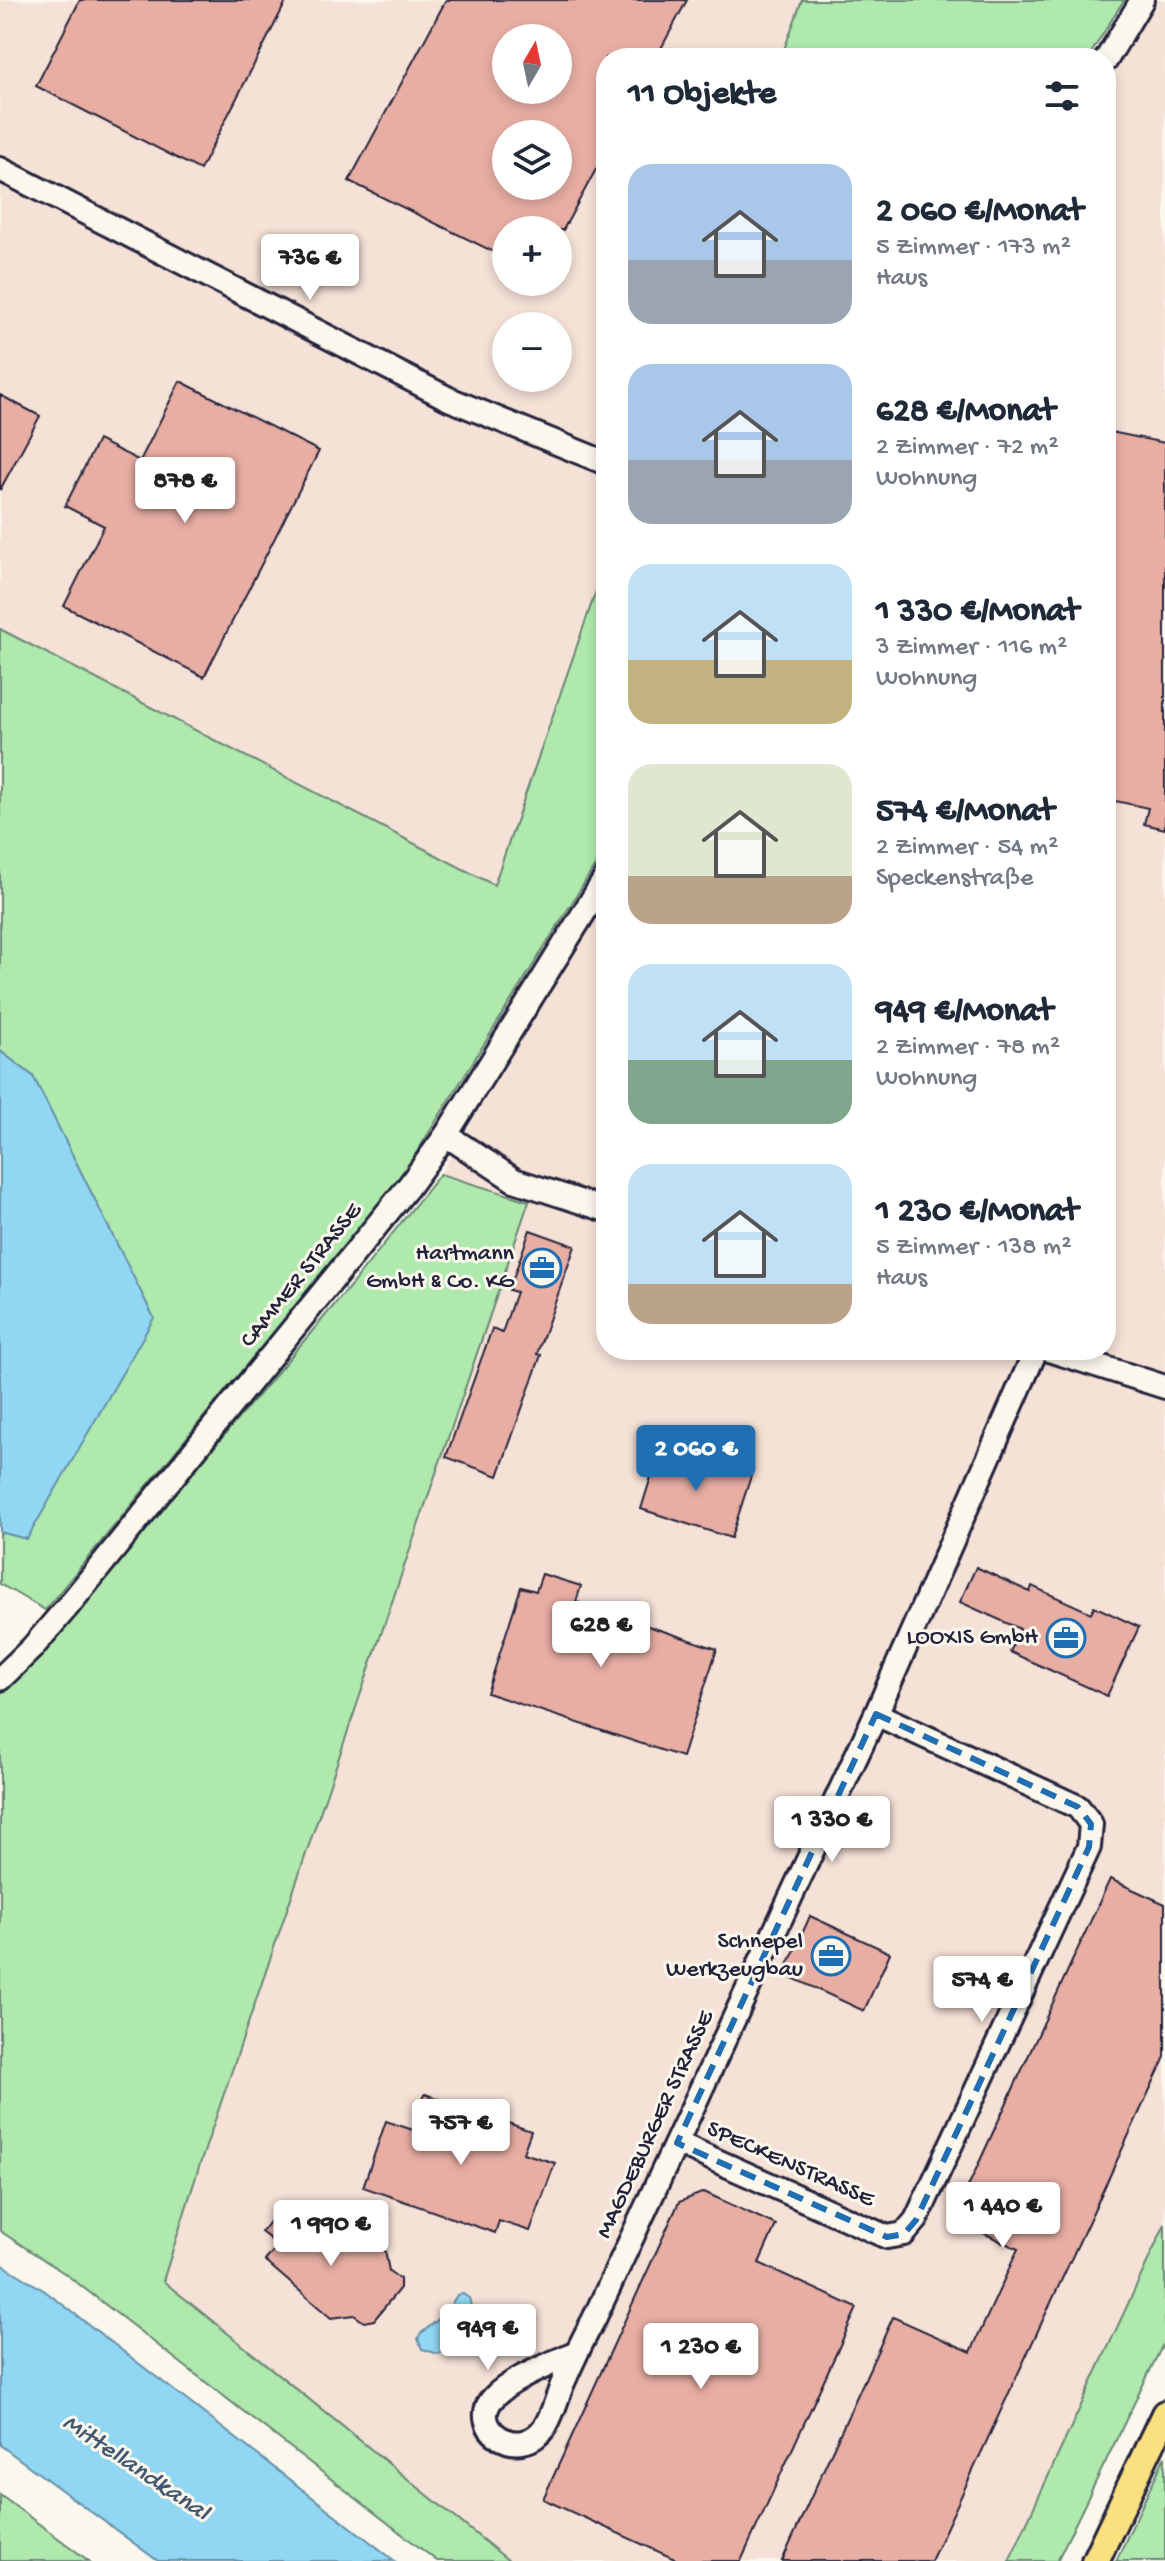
<!DOCTYPE html>
<html lang="de">
<head>
<meta charset="utf-8">
<style>
	body { margin:0; font-family:"Gochi Hand",sans-serif; background:#f6f6f7; color:#1f2937; height:100vh; display:flex; flex-direction:column; font-size:30px; white-space:nowrap }
	* { box-sizing:border-box; margin:0 }
	p { font-size:26px; color:#747a83 }
	.icon { flex:none; width:44px; height:44px; fill:none; stroke:currentColor; stroke-width:2; stroke-linecap:round; stroke-linejoin:round }
	.map { position:relative; flex:1; overflow:hidden }
	.details { position:absolute; left:596px; top:48px; width:520px; height:1312px; display:flex; flex-direction:column; background:#fff; border-radius:32px; box-shadow:0 4px 12px #0003 }
	.details>* { flex:none }
	.needle { width:52px; rotate:9deg }
	.controls { position:absolute; left:492px; top:24px; display:grid; gap:16px }
	.controls a { display:grid; place-items:center; width:80px; height:80px; border-radius:50%; background:#fff; box-shadow:0 4px 12px #0003; font-size:40px }
	.price { position:absolute; translate:-50% -68px; padding:0 18px; border-radius:8px; background:#fff; color:#222; font-size:26px; line-height:52px; filter:drop-shadow(0 2px 4px #0008) }
	.price::after { content:''; position:absolute; left:50%; top:48px; width:24px; height:18px; margin-left:-12px; background:inherit; clip-path:polygon(0 0,100% 0,50% 100%) }
	.price.active { background:#1f6fb2; color:#fff }
	ul { padding:0; list-style:none }
	li { display:flex; align-items:center; gap:24px; height:200px; padding:0 32px }
	li span { display:grid; place-items:center; flex:none; width:224px; height:160px; border-radius:24px; color:#555 }
	li>.icon { margin-inline-start:auto }
	span .icon { width:96px; height:96px; fill:#fffc; stroke-width:1 }
	li b { font-size:34px }
	h2 { display:flex; justify-content:space-between; align-items:center; height:96px; padding:0 32px; font-size:34px }
	.map>svg:first-child { display:block }
	.built { fill:#f5e1d6; fill-rule:evenodd }
	.green { fill:#afe9ad; stroke:#688674; stroke-width:2 }
	.water { fill:#91d7f3; stroke:#658fa9; stroke-width:2 }
	.building { fill:#e8aea4; stroke:#22223b; stroke-width:2; fill-rule:evenodd }
	.lines { fill:none; stroke-linecap:round; stroke-linejoin:round }
	.minor-casing { stroke:#22223b; stroke-width:28 }
	.major-casing { stroke:#22223b; stroke-width:32 }
	.minor { stroke:#fbf7ec; stroke-width:22 }
	.major { stroke:#fbe080; stroke-width:26 }
	.marked { fill:none; stroke:#1f6fb2; stroke-width:6; stroke-dasharray:16 10; stroke-linejoin:round }
	.labels { text-anchor:middle; dominant-baseline:central; stroke-width:6; stroke-linejoin:round; paint-order:stroke }
	.poi-label { font-size:24px; fill:#22223b; stroke:#fbf7ec; text-anchor:end }
	.street-label { font-size:24px; fill:#22223b; stroke:#fbf7ec }
	.water-label { font-size:26px; font-style:italic; fill:#435872; stroke:#fbf7ec }
</style>
</head>
<body>
<div class="map">
<svg width="1165" height="2561" viewBox="0 0 1165 2561">
	<rect width="100%" height="100%" fill="#fbf7ec"/>
	<filter id="ink" filterUnits="userSpaceOnUse"><feTurbulence type="fractalNoise" baseFrequency=".0125" numOctaves="2"/><feDisplacementMap in="SourceGraphic" scale="16" xChannelSelector="R" yChannelSelector="G"/><feConvolveMatrix kernelMatrix="1 2 1 2 8 2 1 2 1" color-interpolation-filters="sRGB"/></filter>
	<g filter="url(#ink)">
		<g class="built">
			<path d="M0,0H802L781,58H606V562L494,885L0,629ZM506,38H558V90H506ZM506,134H558V186H506ZM506,230H558V282H506ZM506,326H558V378H506Z"/>
			<path d="M1155,0H1165V2224L1009,2561H509L163,2281L199,2167L529,1202L440,1174L606,902V1350H1106V81Z"/>
		</g>
		<g class="green">
			<path d="M802,0H1124L1088,58H781Z"/>
			<path d="M606,562V848L402,1176L45,1610L0,1584V1532L27,1539L33,1076L0,1051V629L494,885Z"/>
			<path d="M440,1174L529,1201L199,2167L163,2281L509,2561H437L67,2275L0,2231V1692L58,1632L352,1284Z"/>
			<path d="M1165,2224V2340L1057,2561H1009Z"/>
			<path d="M1165,2456V2561H1116Z"/>
			<path d="M0,2495L89,2561H0Z"/>
		</g>
		<g class="water">
			<path d="M0,1051L33,1076L154,1318L27,1539L0,1532Z"/>
			<path d="M0,2263L45,2291L395,2561H158L0,2445Z"/>
			<path d="M463,2294L469,2298C477,2318 456,2347 438,2354L422,2349L418,2339L420,2334L446,2313L457,2295Z"/>
		</g>
		<g class="building">
			<path d="M80,0H287L200,170L36,86Z"/>
			<path d="M446,0H687L656,58H606V151L563,230H506V258L349,181ZM506,38H558V90H506ZM506,134H558V186H506Z"/>
			<path d="M180,381L319,451L204,677L64,606L104,526L65,506L98,440L140,461Z"/>
			<path d="M0,395L40,416L0,490Z"/>
			<path d="M1106,431L1165,443V829L1144,824L1148,808L1106,799Z"/>
			<path d="M530,1230L575,1246L537,1354L541,1355L498,1476L446,1457L492,1329L502,1333L516,1292L509,1290Z"/>
			<path d="M660,1448L751,1476L731,1538L641,1509Z"/>
			<path d="M976,1567L1030,1592L1032,1586L1091,1613L1094,1606L1139,1627L1107,1696L1010,1652L1020,1629L960,1602Z"/>
			<path d="M542,1574L581,1586L576,1602L717,1649L682,1757L487,1693L521,1587L536,1591Z"/>
			<path d="M1110,1879L1165,1904V2057L931,2561H782L893,2317L971,2352L1018,2249L953,2219Z"/>
			<path d="M810,1916L890,1953L864,2011L784,1974Z"/>
			<path d="M425,2094L531,2131L523,2153L555,2163L530,2231L499,2221L495,2233L363,2187L386,2121L413,2130Z"/>
			<path d="M704,2192L776,2225L759,2263L857,2308L741,2561H679L543,2499L679,2202Z"/>
			<path d="M283,2204L342,2248L356,2229L385,2251L389,2271L400,2279V2288L374,2320L364,2322L354,2315L331,2318L265,2261L278,2245L261,2232Z"/>
		</g>
		<g class="lines">
			<defs>
				<g id="minor">
					<path d="M1106,60L1142,0"/>
					<path d="M0,169L449,399L606,463"/>
					<path d="M446,1135L514,1180L606,1210"/>
					<path d="M1049,1350L1165,1387"/>
					<path d="M0,1679L32,1648L68,1606L408,1187L446,1135L606,877"/>
					<path d="M677,2143L887,2237L904,2234L916,2220L1089,1847L1091,1824L1078,1807L876,1714"/>
					<path d="M576,2352C552,2364 514,2377 495,2396C464,2426 520,2466 546,2425C553,2413 557,2398 562,2385C572,2362 582,2341 594,2319L876,1714L1036,1350"/>
				</g>
				<path id="major" d="M1095,2561L1165,2414"/>
			</defs>
			<use href="#minor" class="minor-casing"/>
			<use href="#major" class="major-casing"/>
			<use href="#minor" class="minor"/>
			<use href="#major" class="major"/>
		</g>
	</g>
	<path class="marked" d="M876,1714L1078,1807L1091,1824L1089,1847L916,2220L904,2234L887,2237L677,2143Z"/>
	<defs>
		<symbol id="office-ring" viewBox="-11 -11 22 22"><circle r="9.5" fill="#fbf7ec" stroke="#1f6fb2" stroke-width="1.5"/><path d="M-6-3h4V-5.5h4V-3h4V5H-6ZM-1-4.5V-3h2v-1.5ZM-6 0V1H6V0Z" fill="#1f6fb2"/></symbol>
	</defs>
	<g fill-rule="evenodd">
		<use href="#office-ring" x="520" y="1246" width="44" height="44"/>
		<use href="#office-ring" x="1044" y="1616" width="44" height="44"/>
		<use href="#office-ring" x="809" y="1934" width="44" height="44"/>
	</g>
	<g class="labels">
		<g class="poi-label">
			<text x="514" y="1254">Hartmann<tspan x="514" dy="28">GmbH &amp; Co. KG</tspan></text>
			<text x="1038" y="1638">LOOXIS GmbH</text>
			<text x="803" y="1942">Schnepel<tspan x="803" dy="28">Werkzeugbau</tspan></text>
		</g>
		<g class="street-label">
			<text transform="translate(302 1276) rotate(-51)">CAMMER STRASSE</text>
			<text transform="translate(656 2125) rotate(-65)">MAGDEBURGER STRASSE</text>
			<text transform="translate(790 2165) rotate(24)">SPECKENSTRASSE</text>
		</g>
		<g class="water-label">
			<text transform="translate(135 2469) rotate(34)">Mittellandkanal</text>
		</g>
	</g>
</svg>
<div class="controls">
<a><svg class="needle" viewBox="-14 -14 28 28"><path d="M0-13l5 13h-10z" fill="#e53935"/><path d="M0 13l5-13h-10z" fill="#747a83"/></svg></a>
<a><svg class="icon" aria-label="layers" viewBox="0 0 24 24"><path d="M12 4l9 5-9 5-9-5zM3 14l9 5 9-5"/></svg></a>
<a>+</a>
<a>−</a>
</div>
<b class="price" style="left:310px;top:302px">736 €</b>
<b class="price" style="left:185px;top:525px">878 €</b>
<b class="price active" style="left:696px;top:1493px">2 060 €</b>
<b class="price" style="left:601px;top:1669px">628 €</b>
<b class="price" style="left:832px;top:1864px">1 330 €</b>
<b class="price" style="left:982px;top:2024px">574 €</b>
<b class="price" style="left:461px;top:2167px">757 €</b>
<b class="price" style="left:1003px;top:2250px">1 440 €</b>
<b class="price" style="left:331px;top:2268px">1 990 €</b>
<b class="price" style="left:488px;top:2372px">949 €</b>
<b class="price" style="left:701px;top:2391px">1 230 €</b>
<section class="details">
<h2>11 Objekte<svg class="icon" aria-label="filters" viewBox="0 0 24 24"><path d="M4 7h16M4 17h16"/><circle cx="9" cy="7" r="2"/><circle cx="15" cy="17" r="2"/></svg></h2>
<ul>
<li><span style="background:linear-gradient(#a9c7e8 60%,#9aa5b1 0)"><svg class="icon" aria-label="home" viewBox="0 0 24 24"><path d="M3 11l9-7 9 7M6 9v11h12V9"/></svg></span><div><b>2 060 €/Monat</b><p>5 Zimmer · 173 m²</p><p>Haus</p></div></li>
<li><span style="background:linear-gradient(#a9c7e8 60%,#9aa5b1 0)"><svg class="icon" aria-label="home" viewBox="0 0 24 24"><path d="M3 11l9-7 9 7M6 9v11h12V9"/></svg></span><div><b>628 €/Monat</b><p>2 Zimmer · 72 m²</p><p>Wohnung</p></div></li>
<li><span style="background:linear-gradient(#bfe0f5 60%,#c2b280 0)"><svg class="icon" aria-label="home" viewBox="0 0 24 24"><path d="M3 11l9-7 9 7M6 9v11h12V9"/></svg></span><div><b>1 330 €/Monat</b><p>3 Zimmer · 116 m²</p><p>Wohnung</p></div></li>
<li><span style="background:linear-gradient(#dfe7d0 70%,#b9a48a 0)"><svg class="icon" aria-label="home" viewBox="0 0 24 24"><path d="M3 11l9-7 9 7M6 9v11h12V9"/></svg></span><div><b>574 €/Monat</b><p>2 Zimmer · 54 m²</p><p>Speckenstraße</p></div></li>
<li><span style="background:linear-gradient(#bfe0f5 60%,#7fa58c 0)"><svg class="icon" aria-label="home" viewBox="0 0 24 24"><path d="M3 11l9-7 9 7M6 9v11h12V9"/></svg></span><div><b>949 €/Monat</b><p>2 Zimmer · 78 m²</p><p>Wohnung</p></div></li>
<li><span style="background:linear-gradient(#bfe0f5 75%,#b9a48a 0)"><svg class="icon" aria-label="home" viewBox="0 0 24 24"><path d="M3 11l9-7 9 7M6 9v11h12V9"/></svg></span><div><b>1 230 €/Monat</b><p>5 Zimmer · 138 m²</p><p>Haus</p></div></li>
</ul>
</section>
</div>
</body>
</html>
